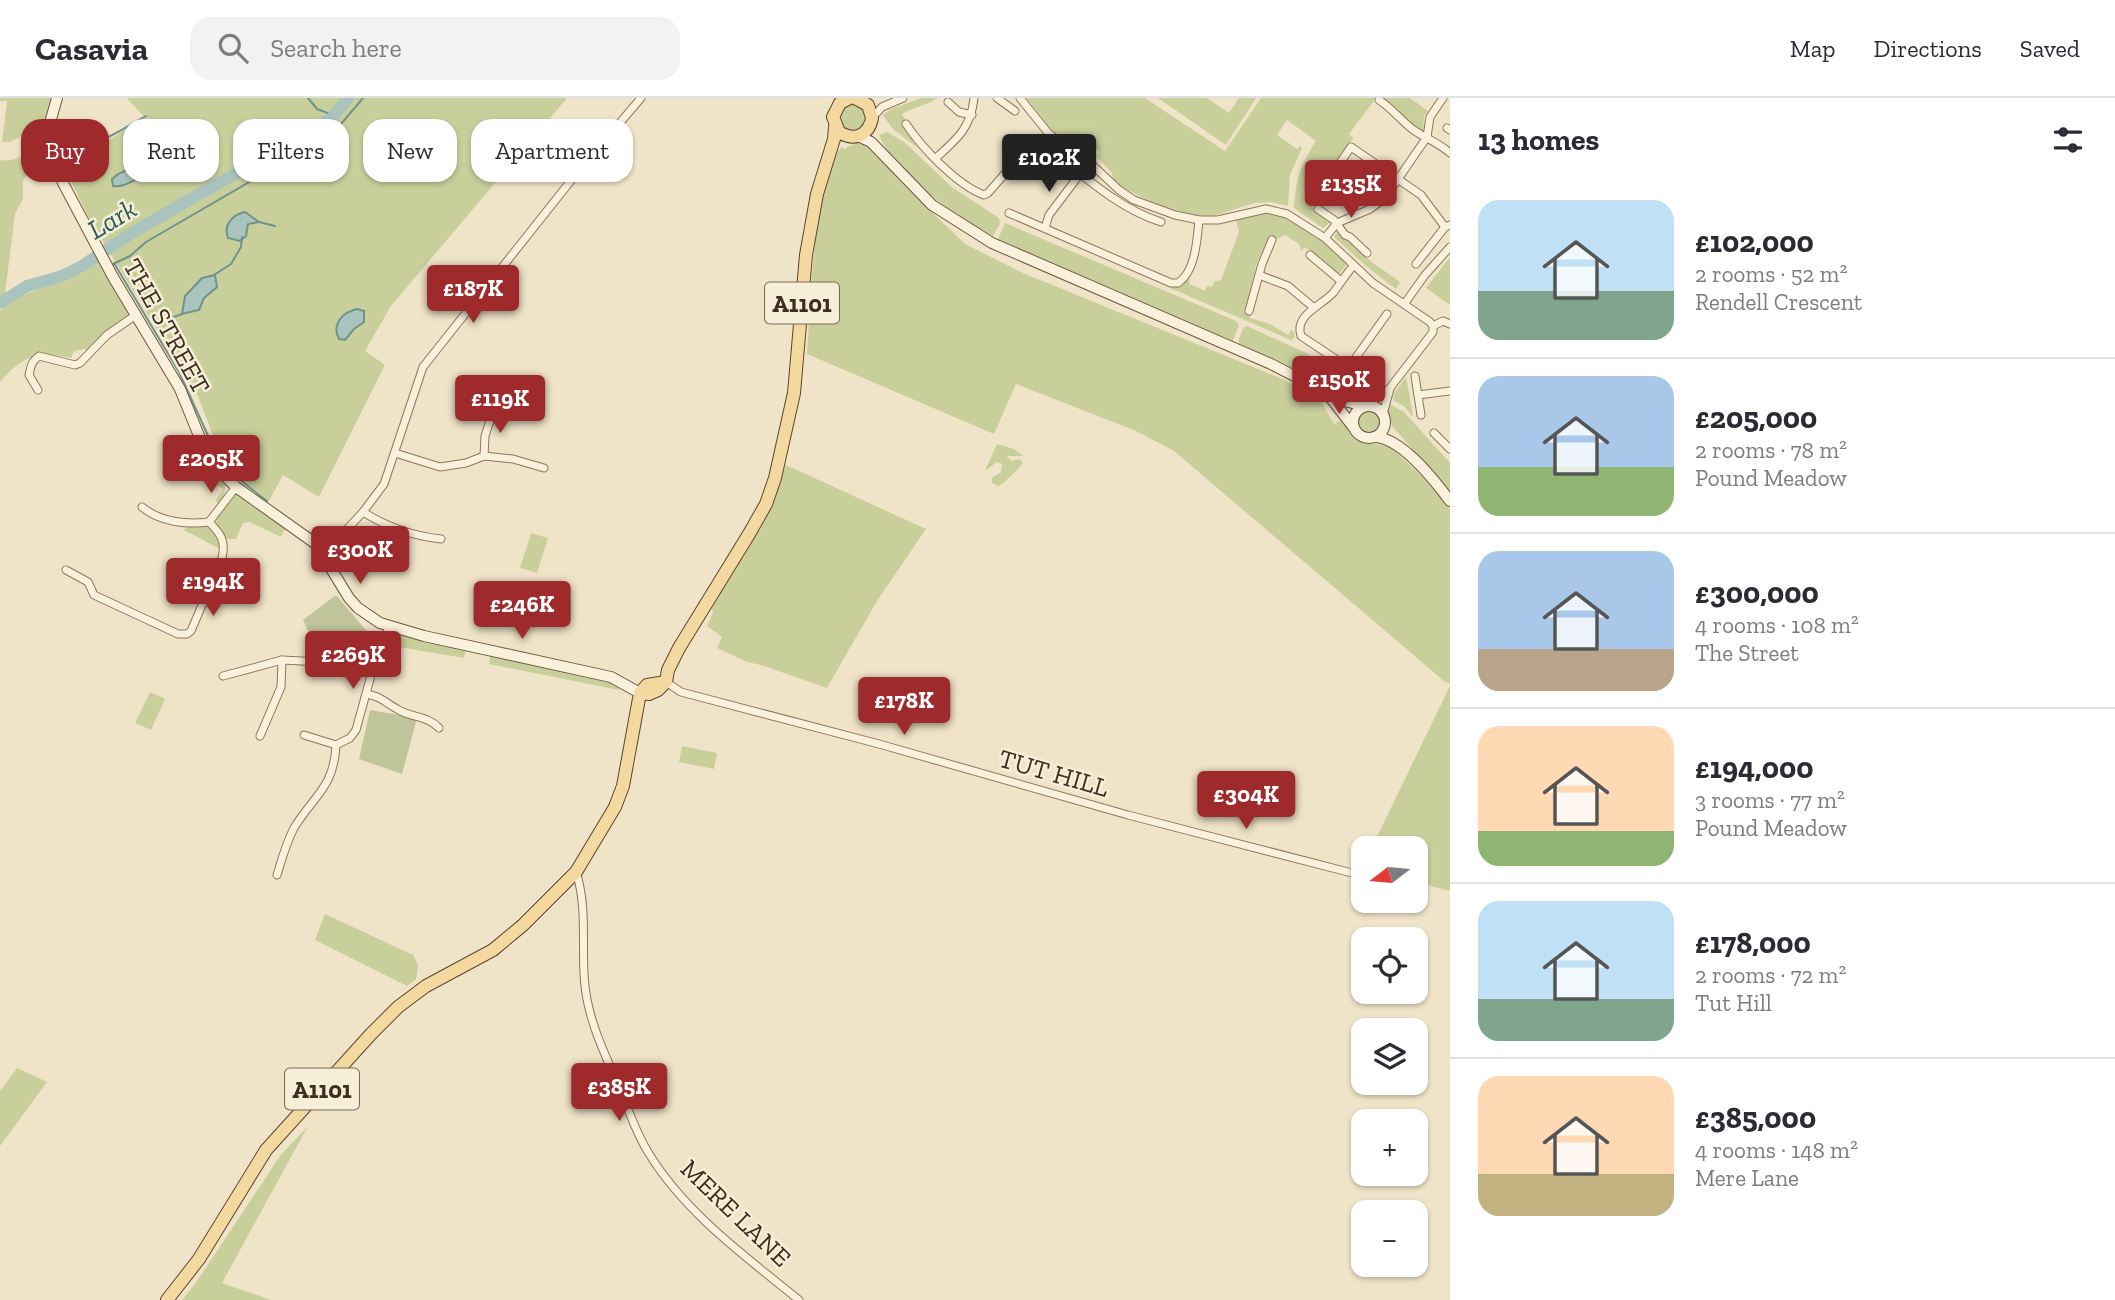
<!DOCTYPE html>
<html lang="en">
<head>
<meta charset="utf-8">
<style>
	body { margin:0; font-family:"Zilla Slab",serif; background:#f2f2f3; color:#2b2b33; height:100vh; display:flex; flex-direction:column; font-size:26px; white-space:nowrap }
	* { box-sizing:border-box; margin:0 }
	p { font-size:23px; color:#7c7c81 }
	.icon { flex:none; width:38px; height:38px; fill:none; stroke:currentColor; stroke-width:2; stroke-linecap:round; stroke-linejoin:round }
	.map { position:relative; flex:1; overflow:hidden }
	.panel { display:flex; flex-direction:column; background:#fff; width:665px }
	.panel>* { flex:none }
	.guide { position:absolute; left:21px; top:21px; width:665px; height:63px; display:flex; gap:14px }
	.needle { width:46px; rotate:254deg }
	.buttons { position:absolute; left:1351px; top:738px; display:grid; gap:14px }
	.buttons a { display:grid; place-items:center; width:77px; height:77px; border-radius:14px; background:#fff; box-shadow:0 2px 5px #0004; font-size:35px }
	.price { position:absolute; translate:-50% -60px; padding:0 16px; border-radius:7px; background:#9e2a2b; color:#fff; font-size:23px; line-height:46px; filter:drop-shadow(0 2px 4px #0008) }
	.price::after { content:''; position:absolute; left:50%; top:42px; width:21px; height:16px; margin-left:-10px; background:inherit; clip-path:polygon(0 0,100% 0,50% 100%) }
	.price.on { background:#222; color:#fff }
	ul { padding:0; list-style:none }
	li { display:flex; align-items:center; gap:21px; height:175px; padding:0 28px }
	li+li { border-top:2px solid #e1e1e2 }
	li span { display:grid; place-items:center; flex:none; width:196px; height:140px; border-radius:21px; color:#555 }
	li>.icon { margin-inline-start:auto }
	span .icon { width:84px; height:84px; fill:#fffc; stroke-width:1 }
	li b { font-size:30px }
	h2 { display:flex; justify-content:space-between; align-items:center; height:84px; padding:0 28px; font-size:30px }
	.tag { padding:0 24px; border-radius:21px; background:#fff; box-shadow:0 2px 5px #0004; font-size:24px; line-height:63px }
	.tag.on { background:#9e2a2b; color:#fff }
	header { display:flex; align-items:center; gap:42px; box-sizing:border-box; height:98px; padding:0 35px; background:#fff; border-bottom:2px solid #e1e1e2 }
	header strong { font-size:33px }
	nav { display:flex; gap:38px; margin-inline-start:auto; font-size:24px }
	.search { width:490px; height:63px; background:#f2f2f3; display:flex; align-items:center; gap:18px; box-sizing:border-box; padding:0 24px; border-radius:21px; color:#7c7c81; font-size:26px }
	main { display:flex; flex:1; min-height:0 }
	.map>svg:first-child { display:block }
	.green { fill:#c9cf9b }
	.cemetery { fill:#bfc49a }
	.water { fill:#a9c4bc; stroke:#6f938a; stroke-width:2 }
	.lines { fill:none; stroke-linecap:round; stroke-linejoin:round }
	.stream { stroke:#6f938a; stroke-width:2 }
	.river { stroke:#a9c4bc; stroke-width:12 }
	.minor-casing { stroke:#8d765c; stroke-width:9 }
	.secondary-casing { stroke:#6f573f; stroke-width:12 }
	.primary-casing { stroke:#5b4430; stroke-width:14 }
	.minor { stroke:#faf1dc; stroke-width:7 }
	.secondary { stroke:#faf1dc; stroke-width:10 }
	.primary { stroke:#f3d9a0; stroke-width:12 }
	.labels { text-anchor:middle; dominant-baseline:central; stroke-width:5; stroke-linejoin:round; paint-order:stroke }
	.shield { fill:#f7eed8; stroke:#756857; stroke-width:2 }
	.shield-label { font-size:24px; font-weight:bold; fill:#3d2e20 }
	.street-label { font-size:26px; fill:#3d2e20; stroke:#f7eed8 }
	.water-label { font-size:28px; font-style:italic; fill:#2f5d5a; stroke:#f7eed8 }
</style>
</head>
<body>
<header>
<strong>Casavia</strong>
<div class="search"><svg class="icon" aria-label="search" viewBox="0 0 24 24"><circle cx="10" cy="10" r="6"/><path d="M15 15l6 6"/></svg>Search here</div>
<nav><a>Map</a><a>Directions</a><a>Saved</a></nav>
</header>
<main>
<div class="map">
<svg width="1450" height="1202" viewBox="0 0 1450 1202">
	<rect width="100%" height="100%" fill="#f0e4c8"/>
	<g class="green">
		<path d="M0,0H53L45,27L10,44H2L7,3H0Z"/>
		<path d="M127,0H567L391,208L365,253L385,267L319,399L283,377L269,403L231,372L217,348L198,298L92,126L61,63L110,41L145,20Z"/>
		<path d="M921,0H937C926,8 913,9 902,16L906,23L902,26L916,49L892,30L883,17L891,11Z"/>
		<path d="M1027,0H1145L1225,53L1261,0H1376L1349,36L1353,40L1327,80L1329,82L1312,109L1327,123L1331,124L1323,130L1294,110C1296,80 1300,68 1316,43L1287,22L1277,37L1297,51L1300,48L1302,50L1290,77L1288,108L1271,104L1254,105L1213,118L1193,117L1155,106L1120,88L1113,82L1112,75L1097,59L1099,54L1092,48L1087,52L1071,42L1066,44L1053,34Z"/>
		<path d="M1158,0H1207L1229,15L1239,0H1256L1226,47Z"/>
		<path d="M1378,0H1410L1428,13L1424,18L1423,34L1398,14L1397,10Z"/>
		<circle cx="852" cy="20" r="14"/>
		<path d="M887,34L904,44L953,90L999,120L1000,126L993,138C953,115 899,81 879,37Z"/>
		<path d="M856,45L865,47L867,45L910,93L965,146L1023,175L1285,282L1322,305L1334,326L1342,322L1355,342L1391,349L1438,394L1450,411V586L1444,583L1174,353L1136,333L1016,286L994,336L807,256C811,205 812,87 842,48L844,51Z"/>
		<path d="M43,46L47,62L29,73L23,83V101L15,116L5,196L0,201V62C18,65 27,53 43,46Z"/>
		<path d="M1268,115C1300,120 1324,145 1347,166L1338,177L1305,149L1301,153L1299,146L1285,137L1278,141L1270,138L1257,164L1245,214L1251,216L1250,220L1270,226L1288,237L1291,232L1294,234L1295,239L1291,242L1170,190L1183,187L1188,180L1190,181L1189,186L1205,193L1207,188L1212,189L1214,184L1221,182L1239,134L1236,122Z"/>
		<path d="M1005,125L1236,223L1239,227L1233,243L998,141Z"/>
		<path d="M1339,131L1369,162L1400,184L1396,191L1366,168L1334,139Z"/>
		<path d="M1450,159V207L1426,190Z"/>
		<path d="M100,161L130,215L128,217L102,237L89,253L84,251L74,253L71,260C36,253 24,257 0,284V213C20,193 46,190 71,179C81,175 91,167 100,161Z"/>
		<path d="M1247,228L1306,255L1351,281L1354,288L1347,302L1285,266L1239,246V240L1244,229Z"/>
		<path d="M1406,279L1413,317L1412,318L1405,309L1393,302L1395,294Z"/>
		<path d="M1388,305L1404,314L1450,365V393L1392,328L1388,316Z"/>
		<circle cx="1369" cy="324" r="12"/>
		<path d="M196,346L204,360L226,387L224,398L219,405L215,403L223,391L181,363Z"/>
		<path d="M997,346L1014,351L1023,358H1007L1011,363L1020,361L1023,365C1019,370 1004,386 998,388L992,385V380L1001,374L1002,366L997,364L986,372V370Z"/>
		<path d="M786,367L926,431L877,503L827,590L761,567L747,564L717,550L722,539L707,528L713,515L712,510L766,420Z"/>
		<path d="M235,397H239L286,429L281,439L250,424L243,425L236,441H226L217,429L216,419L230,399Z"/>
		<path d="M189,427L208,429L217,435L222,452L184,432Z"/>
		<path d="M531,435L548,440L537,475L520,470Z"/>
		<path d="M395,535L466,550L464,560L387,547L390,539Z"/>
		<path d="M491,556L592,577L619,588V592L489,566Z"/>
		<path d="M1450,588V793L1416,784V751H1371Z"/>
		<path d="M150,594L165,601L151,632L135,625Z"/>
		<path d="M682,648L717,655L714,671L679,664Z"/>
		<path d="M325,816L413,857L418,867L416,881L407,888L315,842Z"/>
		<path d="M17,970L47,984L0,1048V993Z"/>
		<path d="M308,1028L222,1185L271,1202H182L195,1186L280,1058Z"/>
	</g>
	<g class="cemetery">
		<path d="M336,497L376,544V552C336,564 322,565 303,522Z"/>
		<path d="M370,612L417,620L402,676L359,661Z"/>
	</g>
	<g class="water">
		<path d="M448,37L454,38V44L441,58L438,69H433L431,65L434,51Z"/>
		<path d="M180,54L184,57L183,72L159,76L153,67L149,76C137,79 126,90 113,88L112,81C123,70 135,72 149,68C164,64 160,55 180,54Z"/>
		<path d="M245,114L259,124L248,126L246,138L240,143L228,140C223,127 232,117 245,114Z"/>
		<path d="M215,177L217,189L204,200L199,212L182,216L185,198L202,180Z"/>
		<path d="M357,211L364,213V224L354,231L345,242L339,241C331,226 343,214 357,211Z"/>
	</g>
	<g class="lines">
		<g class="stream">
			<path d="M308,0L317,11L330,16L331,20"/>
			<path d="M58,56C91,51 117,35 146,18"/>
			<path d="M40,59L49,57"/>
			<path d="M259,124L275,128"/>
			<path d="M114,165L179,274L215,353L234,377L267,403"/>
			<path d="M113,166L130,158L146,144L325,40L335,33L363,0"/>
			<path d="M214,177L231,166L241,149L242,139"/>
			<path d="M163,223L182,216"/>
		</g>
		<path class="river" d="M0,205L27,188L62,178L82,168L130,136L332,20L348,0"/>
		<defs>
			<g id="minor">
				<path d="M997,0L1015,13"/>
				<path d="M1020,0L1049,36L1087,62L1119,92L1134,102L1175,117L1199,122H1218L1266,111L1287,116L1325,140L1373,185L1430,224L1433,228V234L1390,290L1368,307"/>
				<path d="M1379,2C1393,11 1402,24 1415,33C1427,41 1439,45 1450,55"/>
				<path d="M948,4L959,14L972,17"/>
				<path d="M873,19L882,9L903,0"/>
				<path d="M906,26C922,50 957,87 984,97L988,95L1009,71L1026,44L1032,41L1039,43C1078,72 1114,109 1161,124"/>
				<path d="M1447,30L1450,32"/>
				<path d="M936,60C957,41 971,30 974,0"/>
				<path d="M1331,78L1351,49L1421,97L1445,129"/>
				<path d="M1318,111L1334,122L1345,137L1350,139L1367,155"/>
				<path d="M1009,115L1171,185H1178C1196,173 1197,141 1199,122"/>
				<path d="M1045,130L1049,117L1080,76"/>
				<path d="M1325,140L1337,125L1370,111L1385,100L1427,39L1430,19L1443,0"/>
				<path d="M1310,157L1341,183"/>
				<path d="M1416,166L1445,129L1450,127"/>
				<path d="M1354,167C1346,176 1340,186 1333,195C1321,208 1294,217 1301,238L1337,262L1348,265L1354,262L1387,216"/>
				<path d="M1259,177L1288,188L1313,209"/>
				<path d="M1405,205L1425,177L1450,149"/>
				<path d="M1249,213L1262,166L1272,142"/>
				<path d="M1433,228L1443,223L1450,226"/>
				<path d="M1415,278L1421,317"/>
				<path d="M38,292L29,277C31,268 31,264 39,258L75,267L80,265L107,237L136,217"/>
				<path d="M1418,297L1450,293"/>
				<path d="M1383,316L1390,291"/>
				<path d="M1434,335L1450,351"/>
				<path d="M395,355L440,369L466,365L484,358L513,361L544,370"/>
				<path d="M484,358L485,338L493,313"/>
				<path d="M363,414C387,429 413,438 441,441"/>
				<path d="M209,424L236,389"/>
				<path d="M324,456L363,414L384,386L423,269L573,80L641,0"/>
				<path d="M66,472L88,484L94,497L178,536H187L191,533L222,460C226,443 221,436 209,424C187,427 160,424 142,409"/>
				<path d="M223,578L282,562L321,564L376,559"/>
				<path d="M666,584L681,594L879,646L1128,717L1352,775"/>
				<path d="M367,596C384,600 384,604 397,611C411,620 427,617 439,630"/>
				<path d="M304,637L336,647L350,640L356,632L376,559L389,530"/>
				<path d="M260,638L281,589L282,562"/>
				<path d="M576,774C590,816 578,863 588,906C594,934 606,959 618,986C627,1008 635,1033 648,1054C684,1114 745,1158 799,1202"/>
				<path d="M277,777C282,761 286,745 294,730C314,697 334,690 336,647"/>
			</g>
			<g id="secondary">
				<path d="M57,0L50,25L48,44L63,85L113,179L180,291L204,350L218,371L236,389L316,446L349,500L358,510L380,525L424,538L611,579L640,595"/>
				<path d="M858,38L871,44L932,107L992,145L1271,266L1341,302L1364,308"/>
				<path d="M1330,299L1354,330"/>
				<circle cx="1369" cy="324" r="16"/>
				<path d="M1375,339C1402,340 1435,383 1450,403"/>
			</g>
			<g id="primary">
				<path d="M850,0L840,5L833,19L839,34C855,44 869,37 872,20L868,7L855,0"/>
				<path d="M640,595L649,596L658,592L666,584L668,572L679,550L749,436L766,406L775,380L794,295L806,157L817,96L834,41L835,29"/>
				<path d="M167,1202L199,1161L266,1052L371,936L398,909L426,888L493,852L523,827L576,774L615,709L623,688L640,595L647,587L666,584"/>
			</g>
		</defs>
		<use href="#minor" class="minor-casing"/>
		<use href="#secondary" class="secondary-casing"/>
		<use href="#primary" class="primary-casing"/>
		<use href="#minor" class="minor"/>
		<use href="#secondary" class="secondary"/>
		<use href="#primary" class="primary"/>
	</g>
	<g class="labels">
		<g class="shield">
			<rect x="765" y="184.5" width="74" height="41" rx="5"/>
			<rect x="285" y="970.5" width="74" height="41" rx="5"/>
		</g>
		<g class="shield-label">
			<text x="802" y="205">A1101</text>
			<text x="322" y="991">A1101</text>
		</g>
		<g class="street-label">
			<text transform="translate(167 228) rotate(61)">THE STREET</text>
			<text transform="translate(1054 675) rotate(16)">TUT HILL</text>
			<text transform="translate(736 1115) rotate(44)">MERE LANE</text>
		</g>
		<g class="water-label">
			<text transform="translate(112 121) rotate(-31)">Lark</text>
		</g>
	</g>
</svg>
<div class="buttons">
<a><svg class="needle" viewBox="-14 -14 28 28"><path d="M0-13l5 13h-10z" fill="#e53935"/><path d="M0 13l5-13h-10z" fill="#7c7c81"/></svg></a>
<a><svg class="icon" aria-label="locate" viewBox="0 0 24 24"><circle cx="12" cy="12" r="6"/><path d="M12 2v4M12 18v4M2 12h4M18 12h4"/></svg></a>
<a><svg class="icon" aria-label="layers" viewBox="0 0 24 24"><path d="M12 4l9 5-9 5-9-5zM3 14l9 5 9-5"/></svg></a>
<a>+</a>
<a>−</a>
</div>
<b class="price on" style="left:1049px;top:96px">£102K</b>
<b class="price" style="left:1351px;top:122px">£135K</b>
<b class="price" style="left:473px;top:227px">£187K</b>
<b class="price" style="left:1339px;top:318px">£150K</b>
<b class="price" style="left:500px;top:337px">£119K</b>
<b class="price" style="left:211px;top:397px">£205K</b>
<b class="price" style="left:360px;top:488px">£300K</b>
<b class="price" style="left:213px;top:520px">£194K</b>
<b class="price" style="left:522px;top:543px">£246K</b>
<b class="price" style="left:353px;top:593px">£269K</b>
<b class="price" style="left:904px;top:639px">£178K</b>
<b class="price" style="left:1246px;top:733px">£304K</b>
<b class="price" style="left:619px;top:1025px">£385K</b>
<div class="guide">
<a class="tag on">Buy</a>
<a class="tag">Rent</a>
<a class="tag">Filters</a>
<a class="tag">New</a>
<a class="tag">Apartment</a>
</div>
</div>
<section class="panel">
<h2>13 homes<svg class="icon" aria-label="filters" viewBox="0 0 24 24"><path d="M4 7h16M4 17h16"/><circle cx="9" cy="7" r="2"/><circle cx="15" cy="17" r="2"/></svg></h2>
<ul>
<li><span style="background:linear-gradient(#bfe0f5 65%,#7fa58c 0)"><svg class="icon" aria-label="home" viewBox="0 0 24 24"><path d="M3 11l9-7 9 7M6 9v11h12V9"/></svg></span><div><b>£102,000</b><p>2 rooms · 52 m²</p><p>Rendell Crescent</p></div></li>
<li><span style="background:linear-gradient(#a9c7e8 65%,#8fb573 0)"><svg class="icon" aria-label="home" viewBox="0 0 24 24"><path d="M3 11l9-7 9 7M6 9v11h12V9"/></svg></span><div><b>£205,000</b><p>2 rooms · 78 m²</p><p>Pound Meadow</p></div></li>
<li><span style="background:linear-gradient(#a9c7e8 70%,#b9a48a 0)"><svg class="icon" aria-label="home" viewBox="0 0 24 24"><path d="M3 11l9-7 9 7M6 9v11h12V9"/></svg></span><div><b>£300,000</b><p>4 rooms · 108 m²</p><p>The Street</p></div></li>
<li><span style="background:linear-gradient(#ffd9b3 75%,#8fb573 0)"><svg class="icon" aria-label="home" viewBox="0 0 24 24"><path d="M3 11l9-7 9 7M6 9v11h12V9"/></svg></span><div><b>£194,000</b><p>3 rooms · 77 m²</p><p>Pound Meadow</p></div></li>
<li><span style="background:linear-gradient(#bfe0f5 70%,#7fa58c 0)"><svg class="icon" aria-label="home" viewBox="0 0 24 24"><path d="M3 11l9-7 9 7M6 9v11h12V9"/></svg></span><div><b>£178,000</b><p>2 rooms · 72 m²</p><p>Tut Hill</p></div></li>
<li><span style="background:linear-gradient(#ffd9b3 70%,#c2b280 0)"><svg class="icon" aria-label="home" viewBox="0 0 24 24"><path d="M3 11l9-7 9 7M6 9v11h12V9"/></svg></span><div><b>£385,000</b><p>4 rooms · 148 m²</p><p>Mere Lane</p></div></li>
</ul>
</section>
</main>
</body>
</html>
